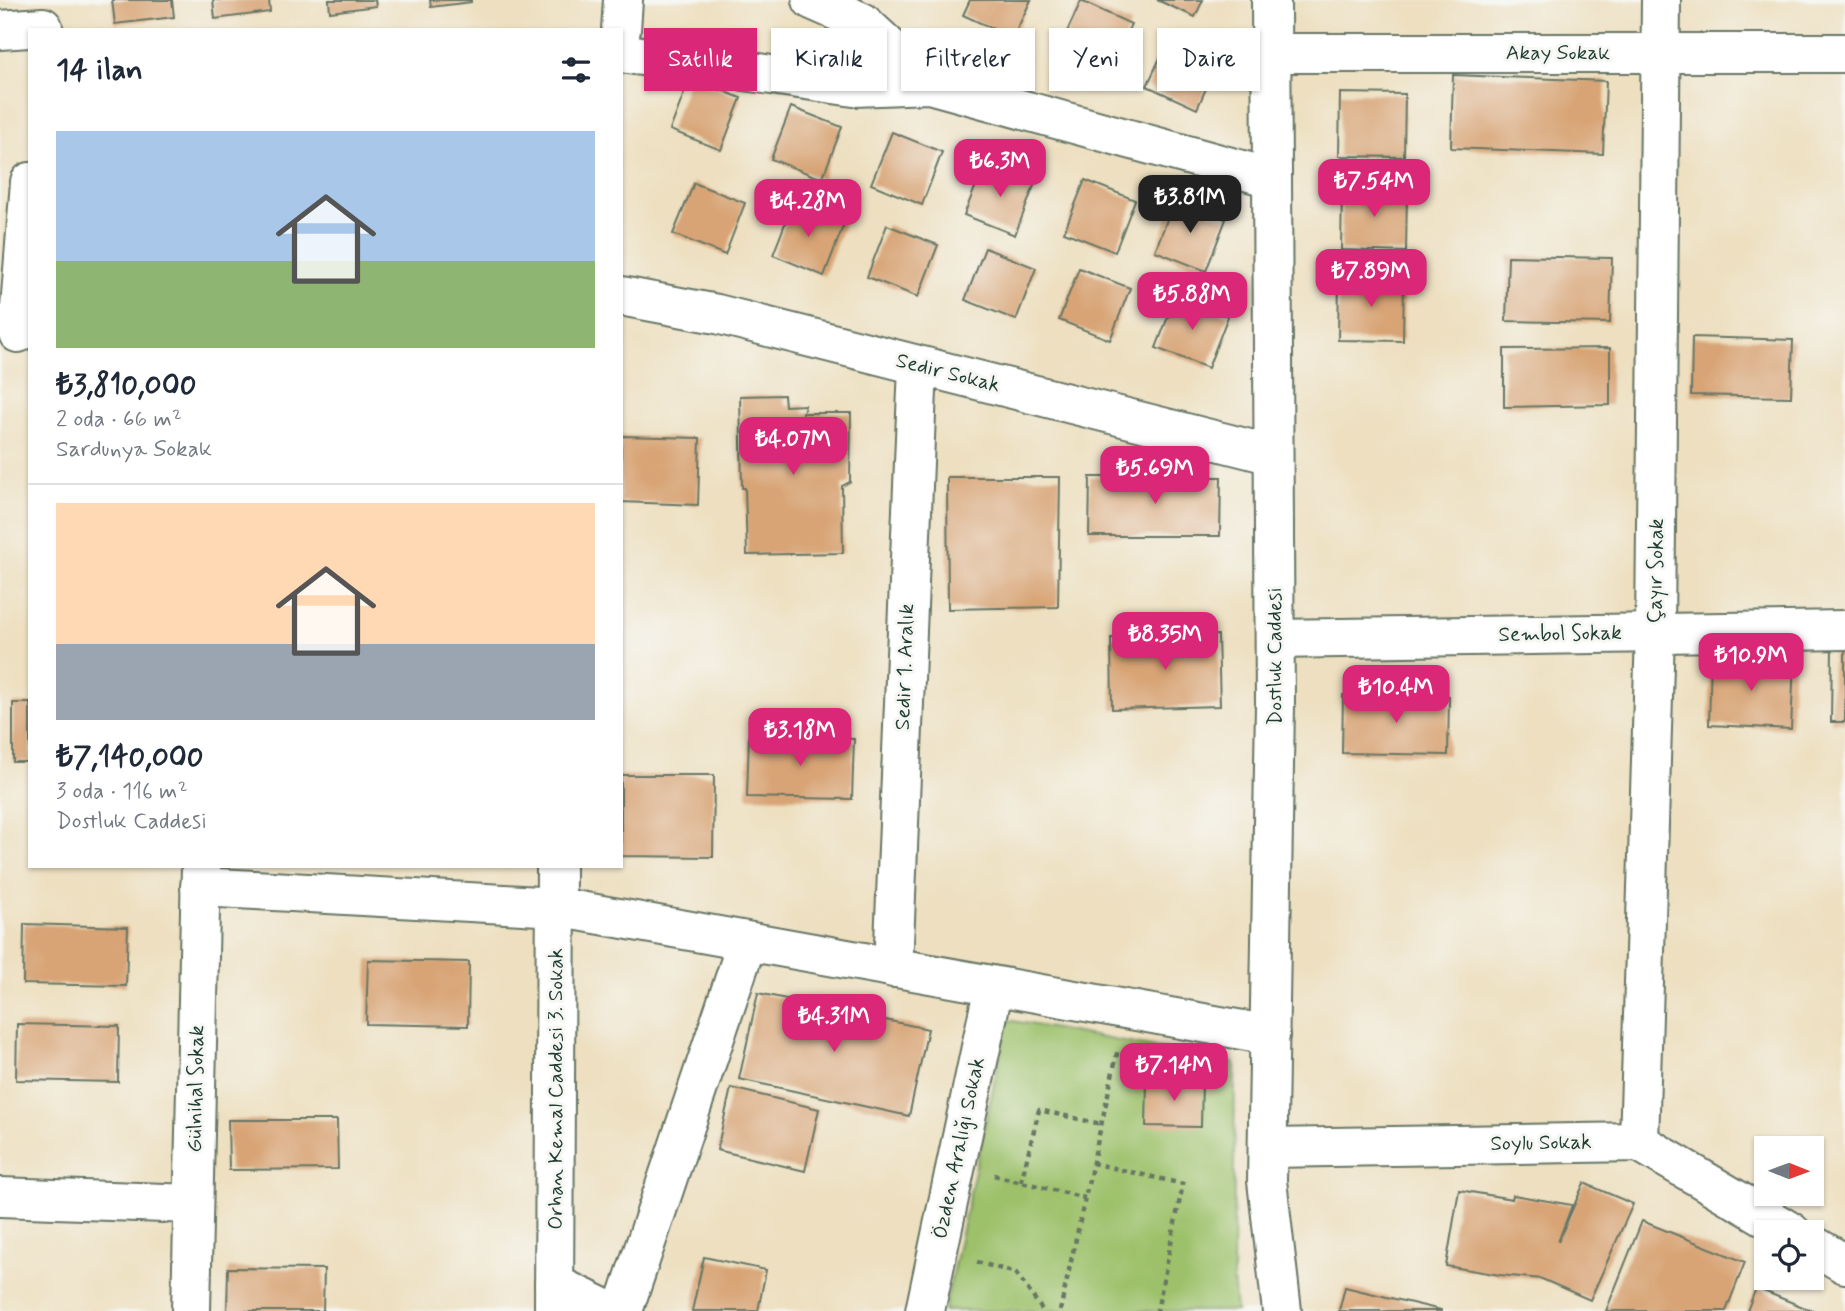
<!DOCTYPE html>
<html lang="tr">
<head>
<meta charset="utf-8">
<style>
	body { margin:0; font-family:Mynerve,sans-serif; background:#f2f2f3; color:#1f2937; height:100vh; display:flex; flex-direction:column; font-size:26px; white-space:nowrap }
	* { box-sizing:border-box; margin:0 }
	p { font-size:23px; color:#747a83 }
	.icon { flex:none; width:38px; height:38px; fill:none; stroke:currentColor; stroke-width:2; stroke-linecap:round; stroke-linejoin:round }
	.map { position:relative; flex:1; overflow:hidden }
	.side { position:absolute; left:28px; top:28px; width:595px; height:840px; display:flex; flex-direction:column; background:#fff; border-radius:0px; box-shadow:0 2px 5px #0004 }
	.side>* { flex:none }
	.hud { position:absolute; left:644px; top:28px; width:665px; height:63px; display:flex; gap:14px }
	.needle { width:46px; rotate:91deg }
	.fabs { position:absolute; left:1754px; top:1136px; display:grid; gap:14px }
	.fabs a { display:grid; place-items:center; width:70px; height:70px; border-radius:0px; background:#fff; box-shadow:0 2px 5px #0004; font-size:35px }
	.price { position:absolute; translate:-50% -60px; padding:0 16px; border-radius:14px; background:#db2777; color:#fff; font-size:23px; line-height:46px; filter:drop-shadow(0 2px 4px #0008) }
	.price::after { content:''; position:absolute; left:50%; top:42px; width:21px; height:16px; margin-left:-10px; background:inherit; clip-path:polygon(0 0,100% 0,50% 100%) }
	.price.active { background:#222; color:#fff }
	ul { padding:0; list-style:none }
	li { display:grid; align-content:center; gap:14px; height:371px; padding:0 28px }
	li+li { border-top:2px solid #e0e1e3 }
	li span { display:grid; place-items:center; height:217px; border-radius:0px; color:#555 }
	li>.icon { margin-inline-start:auto }
	span .icon { width:126px; height:126px; fill:#fffc; stroke-width:1 }
	li b { font-size:30px }
	h2 { display:flex; justify-content:space-between; align-items:center; height:84px; padding:0 28px; font-size:30px }
	.pill { padding:0 24px; border-radius:0px; background:#fff; box-shadow:0 2px 5px #0004; font-size:24px; line-height:63px }
	.pill.active { background:#db2777; color:#fff }
	.map>svg:first-child { display:block }
	.green { fill:#9dc16b; stroke:#5e7f50; stroke-width:2 }
	.building { fill:#d8a476 }
	.lines { fill:none; stroke-linecap:round; stroke-linejoin:round }
	.street-casing { stroke:#677665; stroke-width:42 }
	.secondary-casing { stroke:#677665; stroke-width:42 }
	.path { stroke:#677665; stroke-width:4.5; stroke-dasharray:5 5; stroke-linecap:butt }
	.street { stroke:#fff; stroke-width:38 }
	.secondary { stroke:#fff; stroke-width:38 }
	.labels { text-anchor:middle; dominant-baseline:central; stroke-width:6; stroke-linejoin:round; paint-order:stroke }
	.street-label { font-size:21px; fill:#1f3d34; stroke:#f6f6f2 }
</style>
</head>
<body>
<div class="map">
<svg width="1845" height="1311" viewBox="0 0 1845 1311">
	<rect width="100%" height="100%" fill="#f6f6f2"/>
	<filter id="ink" filterUnits="userSpaceOnUse"><feTurbulence type="fractalNoise" baseFrequency=".0143" numOctaves="2"/><feDisplacementMap in="SourceGraphic" scale="14" xChannelSelector="R" yChannelSelector="G"/><feConvolveMatrix kernelMatrix="1 2 1 2 8 2 1 2 1" color-interpolation-filters="sRGB"/></filter>
	<filter id="wash" filterUnits="userSpaceOnUse"><feTurbulence type="fractalNoise" baseFrequency=".00686" numOctaves="4" result="noise"/><feDisplacementMap in="SourceGraphic" scale="28" xChannelSelector="R" yChannelSelector="G"/><feGaussianBlur stdDeviation="1.57" result="paint"/><feColorMatrix in="noise" values="0 0 0 0 0 0 0 0 0 0 0 0 0 0 0 0 0 1.4 0 .05"/><feComposite in="paint" operator="in"/></filter>
	<g filter="url(#wash)">
		<rect width="100%" height="100%" fill="#eddfbf"/>
		<path class="green" d="M1008,1020L1235,1063L1233,1278L1236,1311H944Z"/>
		<g id="blocks">
			<g class="building">
				<path d="M112,0H172L174,17L115,24Z"/>
				<path d="M213,0H269L270,12L215,19Z"/>
				<path d="M329,0H375L376,6L330,12Z"/>
				<path d="M430,0H471V2L431,7Z"/>
				<path d="M970,0H1031L1013,38L963,15Z"/>
				<path d="M1157,0H1203L1195,17Z"/>
				<path d="M1081,1L1131,24L1107,75L1058,51Z"/>
				<path d="M1170,36L1219,59L1197,109L1147,86Z"/>
				<path d="M1453,75L1606,81L1603,154L1451,148Z"/>
				<path d="M690,78L741,98L721,150L670,130Z"/>
				<path d="M1340,93L1405,94L1404,157L1339,156Z"/>
				<path d="M791,107L842,127L822,179L771,159Z"/>
				<path d="M892,132L942,152L922,205L871,184Z"/>
				<path d="M985,163L1035,183L1015,235L964,215Z"/>
				<path d="M1085,180L1135,200L1115,252L1064,232Z"/>
				<path d="M694,183L745,203L725,255L673,234Z"/>
				<path d="M1342,187L1407,188L1406,252L1341,250Z"/>
				<path d="M1175,199L1226,219L1206,271L1155,251Z"/>
				<path d="M793,203L844,224L824,276L773,255Z"/>
				<path d="M887,225L938,245L918,297L867,277Z"/>
				<path d="M985,248L1036,268L1016,320L965,300Z"/>
				<path d="M1508,256L1612,258L1610,323L1506,321Z"/>
				<path d="M1079,268L1130,288L1110,340L1059,320Z"/>
				<path d="M1339,277L1404,278L1403,341L1338,340Z"/>
				<path d="M1176,296L1228,316L1208,368L1156,348Z"/>
				<path d="M1692,337L1793,340L1791,397L1691,395Z"/>
				<path d="M1610,348V405L1504,407V349Z"/>
				<path d="M784,395L785,406L805,405L803,413H851L850,482L842,486L843,553L747,555L745,488H742L740,396Z"/>
				<path d="M621,436L700,438L698,505L621,502Z"/>
				<path d="M947,477H1060L1058,607L948,609Z"/>
				<path d="M1090,477H1221L1220,536H1089Z"/>
				<path d="M1218,635L1220,706L1112,709L1111,638Z"/>
				<path d="M1832,647L1845,648V722H1831Z"/>
				<path d="M1711,658L1794,661L1791,729L1709,725Z"/>
				<path d="M1343,695L1449,696L1448,755L1342,753Z"/>
				<rect x="13" y="703" width="17" height="59"/>
				<path d="M749,736L854,739L852,799L747,797Z"/>
				<path d="M621,775H714L713,857L621,856Z"/>
				<path d="M24,924L128,927L126,986L23,984Z"/>
				<path d="M368,960L469,962L468,1026L366,1024Z"/>
				<path d="M758,993L928,1029L909,1116L739,1079Z"/>
				<path d="M17,1024L119,1026L118,1082L16,1080Z"/>
				<path d="M1147,1079L1202,1080L1201,1127L1146,1126Z"/>
				<path d="M731,1088L819,1109L805,1171L717,1150Z"/>
				<path d="M228,1120H337L338,1169L229,1170Z"/>
				<path d="M1584,1183L1633,1204L1590,1300L1542,1279L1500,1275L1446,1266L1459,1190L1512,1199L1513,1195L1572,1205L1558,1242Z"/>
				<path d="M1642,1221L1745,1262L1726,1311H1606Z"/>
				<path d="M704,1257L766,1270L758,1311H692Z"/>
				<path d="M228,1268L324,1269L323,1311H227Z"/>
				<path d="M1345,1287L1441,1310V1311H1339Z"/>
				<path d="M1756,1288L1803,1307L1814,1311H1747Z"/>
			</g>
		</g>
	</g>
	<g filter="url(#ink)">
		<use href="#blocks" fill-opacity="0" stroke="#677665" stroke-width="2"/>
		<g class="lines">
			<defs>
				<g id="street">
					<path d="M812,0L862,22L929,84"/>
					<path d="M0,30L43,27"/>
					<path d="M621,30L623,0"/>
					<path d="M621,53L854,87L929,84L1271,178"/>
					<path d="M1270,53H1845"/>
					<path d="M621,296L717,314L1273,455"/>
					<path d="M18,333L30,182"/>
					<path d="M1275,639L1845,630"/>
					<path d="M200,887L557,907L1270,1035"/>
					<path d="M893,968L918,366"/>
					<path d="M1639,1142L1655,633L1661,0"/>
					<path d="M1268,1148L1639,1142L1791,1232"/>
					<path d="M0,1197L193,1204"/>
					<path d="M1811,1244L1845,1264"/>
					<path d="M554,1284L610,1311"/>
					<path d="M191,1311L201,866"/>
					<path d="M554,1311L556,866"/>
					<path d="M623,1311L747,942"/>
					<path d="M925,1311L994,986"/>
				</g>
				<path id="secondary" d="M1271,0L1275,705L1267,1181L1282,1311"/>
			</defs>
			<use href="#street" class="street-casing"/>
			<use href="#secondary" class="secondary-casing"/>
			<g class="path">
				<path d="M1092,1163L1183,1184L1157,1311"/>
				<path d="M994,1175L1085,1198"/>
				<path d="M1021,1182L1039,1110L1101,1124"/>
				<path d="M977,1262L1016,1273L1043,1311"/>
				<path d="M1060,1311L1118,1049"/>
			</g>
			<use href="#street" class="street"/>
			<use href="#secondary" class="secondary"/>
		</g>
	</g>
	<g class="labels">
		<g class="street-label">
			<text x="1558" y="53">Akay Sokak</text>
			<text transform="translate(948 373) rotate(14)">Sedir Sokak</text>
			<text transform="translate(1656 571) rotate(-89)">Çayır Sokak</text>
			<text transform="translate(1560 634) rotate(-1)">Sembol Sokak</text>
			<text transform="translate(1275 656) rotate(-90)">Dostluk Caddesi</text>
			<text transform="translate(905 667) rotate(-88)">Sedir 1. Aralık</text>
			<text transform="translate(196 1089) rotate(-89)">Gülnihal Sokak</text>
			<text transform="translate(556 1089) rotate(-90)">Orhan Kemal Caddesi 3. Sokak</text>
			<text transform="translate(1541 1143) rotate(-1)">Soylu Sokak</text>
			<text transform="translate(959 1148) rotate(-78)">Özden Aralığı Sokak</text>
		</g>
	</g>
</svg>
<div class="fabs">
<a><svg class="needle" viewBox="-14 -14 28 28"><path d="M0-13l5 13h-10z" fill="#e53935"/><path d="M0 13l5-13h-10z" fill="#747a83"/></svg></a>
<a><svg class="icon" aria-label="locate" viewBox="0 0 24 24"><circle cx="12" cy="12" r="6"/><path d="M12 2v4M12 18v4M2 12h4M18 12h4"/></svg></a>
</div>
<b class="price" style="left:1000px;top:199px">₺6.3M</b>
<b class="price" style="left:1374px;top:219px">₺7.54M</b>
<b class="price active" style="left:1190px;top:235px">₺3.81M</b>
<b class="price" style="left:808px;top:239px">₺4.28M</b>
<b class="price" style="left:1371px;top:309px">₺7.89M</b>
<b class="price" style="left:1192px;top:332px">₺5.88M</b>
<b class="price" style="left:793px;top:477px">₺4.07M</b>
<b class="price" style="left:1155px;top:506px">₺5.69M</b>
<b class="price" style="left:1165px;top:672px">₺8.35M</b>
<b class="price" style="left:1751px;top:693px">₺10.9M</b>
<b class="price" style="left:1396px;top:725px">₺10.4M</b>
<b class="price" style="left:800px;top:768px">₺3.18M</b>
<b class="price" style="left:834px;top:1054px">₺4.31M</b>
<b class="price" style="left:1174px;top:1103px">₺7.14M</b>
<div class="hud">
<a class="pill active">Satılık</a>
<a class="pill">Kiralık</a>
<a class="pill">Filtreler</a>
<a class="pill">Yeni</a>
<a class="pill">Daire</a>
</div>
<section class="side">
<h2>14 ilan<svg class="icon" aria-label="filters" viewBox="0 0 24 24"><path d="M4 7h16M4 17h16"/><circle cx="9" cy="7" r="2"/><circle cx="15" cy="17" r="2"/></svg></h2>
<ul>
<li><span style="background:linear-gradient(#a9c7e8 60%,#8fb573 0)"><svg class="icon" aria-label="home" viewBox="0 0 24 24"><path d="M3 11l9-7 9 7M6 9v11h12V9"/></svg></span><div><b>₺3,810,000</b><p>2 oda · 66 m²</p><p>Sardunya Sokak</p></div></li>
<li><span style="background:linear-gradient(#ffd9b3 65%,#9aa5b1 0)"><svg class="icon" aria-label="home" viewBox="0 0 24 24"><path d="M3 11l9-7 9 7M6 9v11h12V9"/></svg></span><div><b>₺7,140,000</b><p>3 oda · 116 m²</p><p>Dostluk Caddesi</p></div></li>
</ul>
</section>
</div>
</body>
</html>
